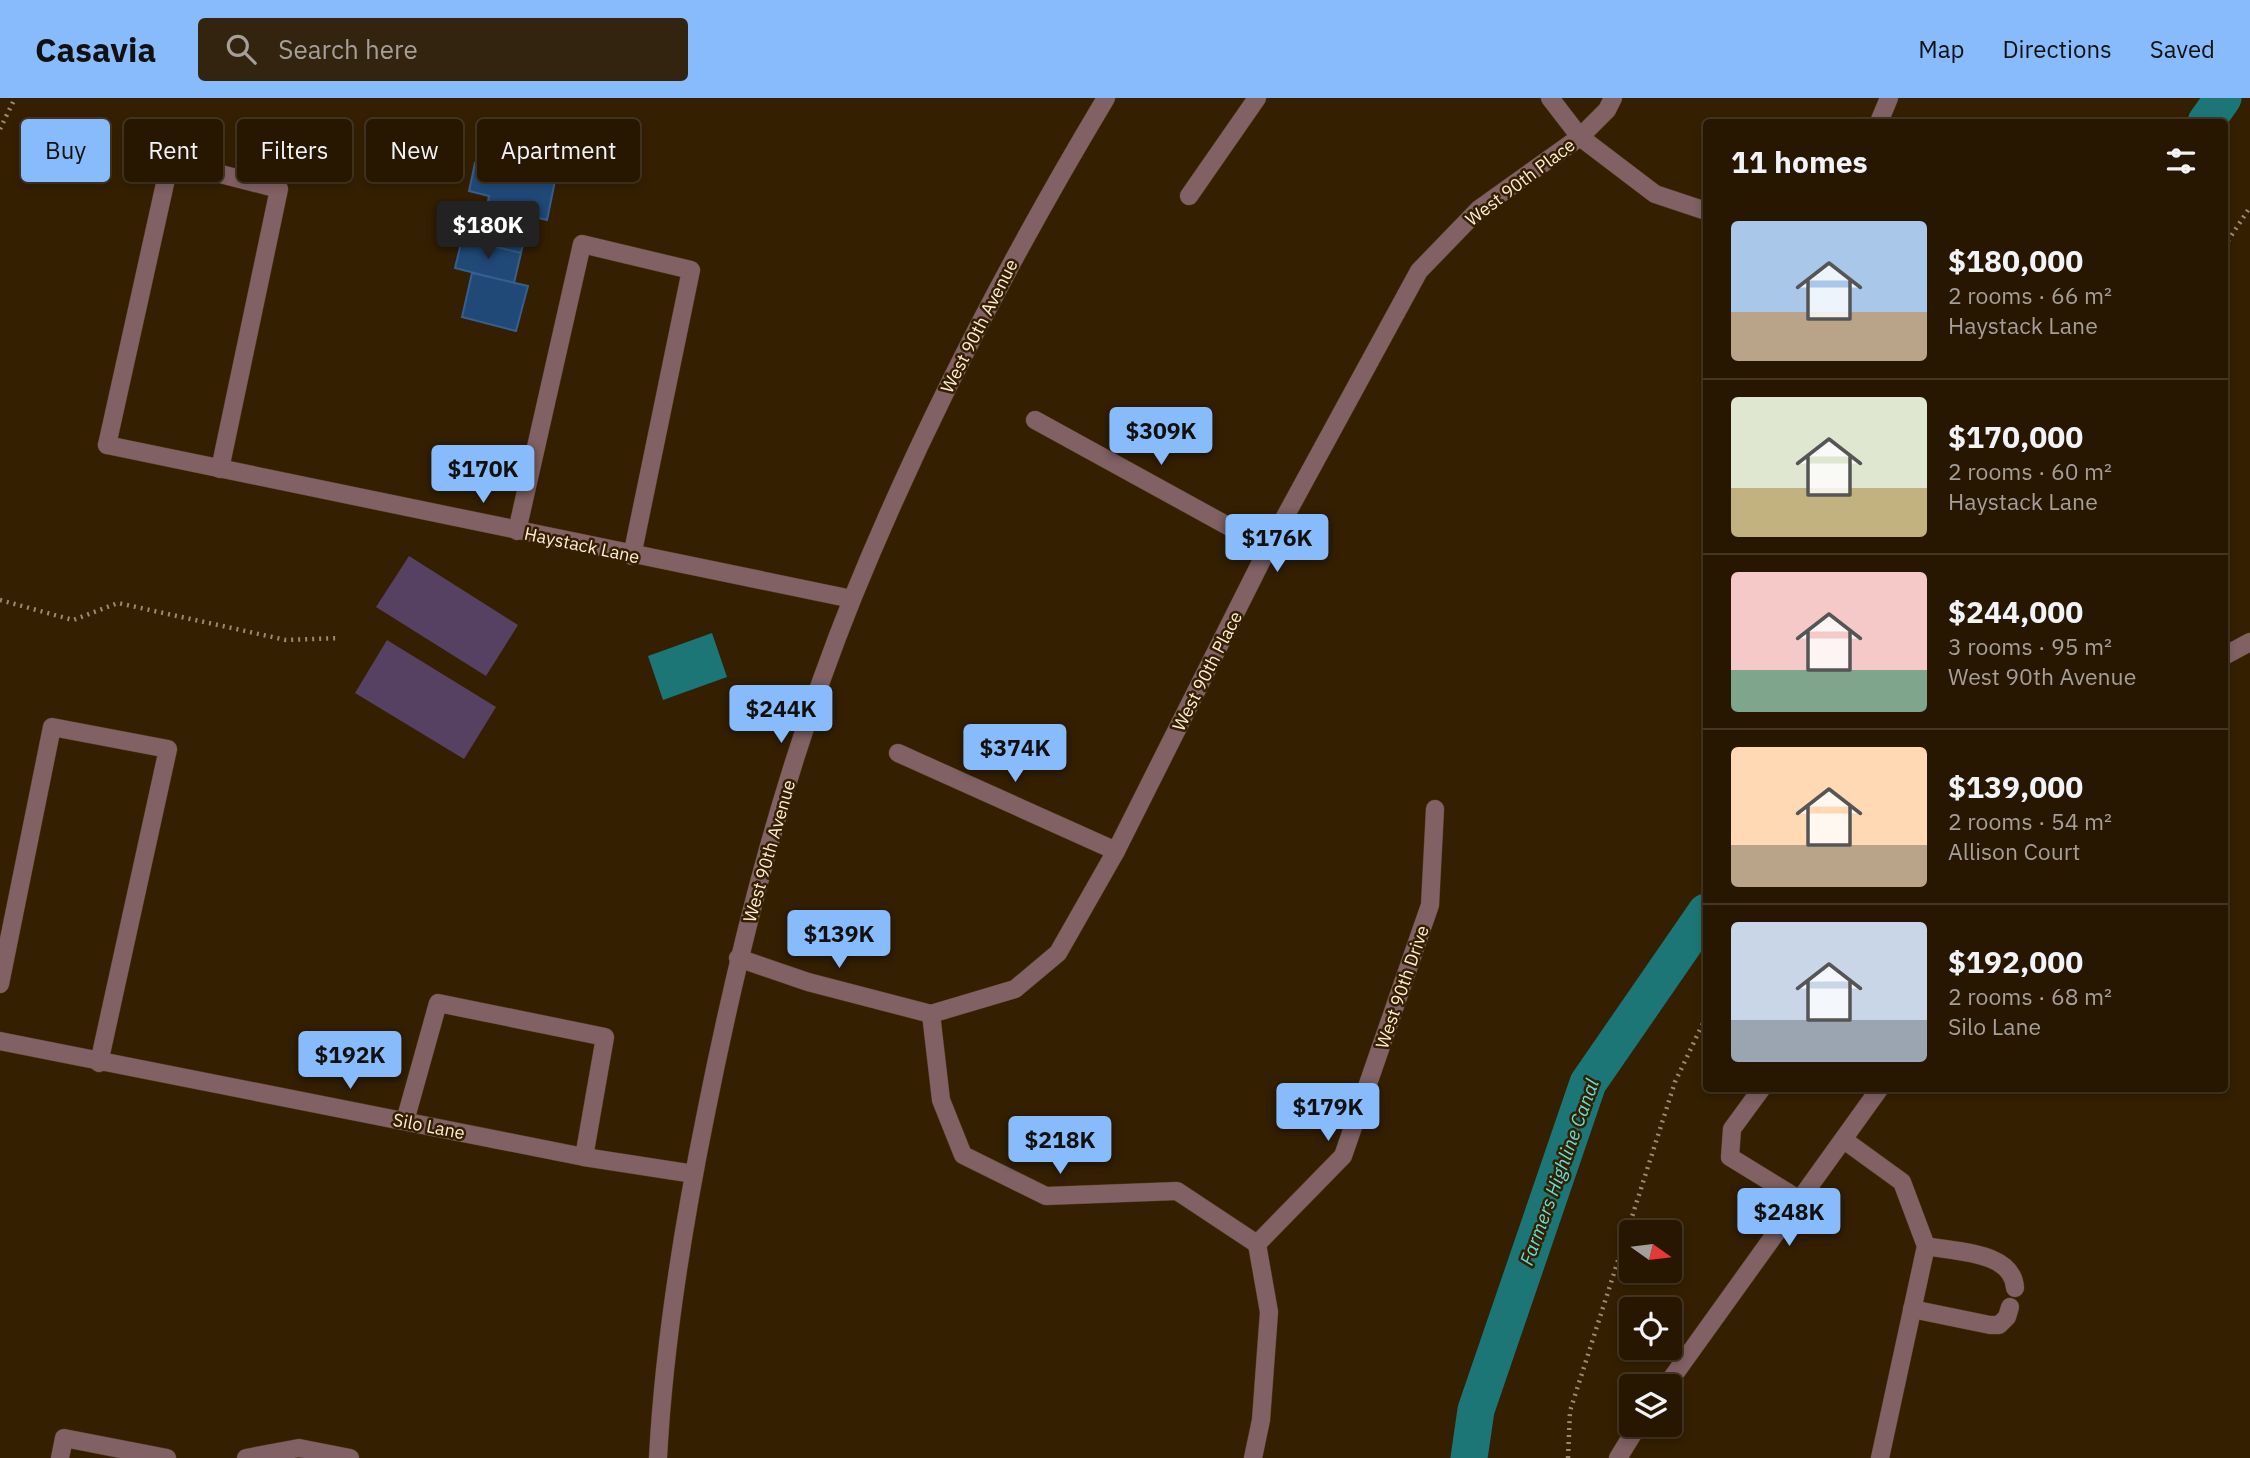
<!DOCTYPE html>
<html lang="en">
<head>
<meta charset="utf-8">
<style>
	body { margin:0; font-family:"IBM Plex Sans",sans-serif; background:#33240f; color:#f1f3f6; height:100vh; display:flex; flex-direction:column; font-size:26px; white-space:nowrap }
	* { box-sizing:border-box; margin:0 }
	p { font-size:23px; color:#a49f99 }
	.icon { flex:none; width:38px; height:38px; fill:none; stroke:currentColor; stroke-width:2; stroke-linecap:round; stroke-linejoin:round }
	.map { position:relative; flex:1; overflow:hidden }
	.panel { position:absolute; left:1703px; top:21px; width:525px; height:973px; display:flex; flex-direction:column; background:#271700; border-radius:7px; box-shadow:0 4px 10px #0003,0 0 0 2px #433622 }
	.panel>* { flex:none }
	.banner { position:absolute; left:21px; top:21px; width:665px; height:63px; display:flex; gap:14px }
	.needle { width:46px; rotate:104deg }
	.tools { position:absolute; left:1619px; top:1122px; display:grid; gap:14px }
	.tools a { display:grid; place-items:center; width:63px; height:63px; border-radius:7px; background:#271700; box-shadow:0 4px 10px #0003,0 0 0 2px #433622; font-size:35px }
	.price { position:absolute; translate:-50% -60px; padding:0 16px; border-radius:7px; background:#87bbfb; color:#111; font-size:23px; line-height:46px; filter:drop-shadow(0 2px 4px #0008) }
	.price::after { content:''; position:absolute; left:50%; top:42px; width:21px; height:16px; margin-left:-10px; background:inherit; clip-path:polygon(0 0,100% 0,50% 100%) }
	.price.selected { background:#222; color:#fff }
	ul { padding:0; list-style:none }
	li { display:flex; align-items:center; gap:21px; height:175px; padding:0 28px }
	li+li { border-top:2px solid #433622 }
	li span { display:grid; place-items:center; flex:none; width:196px; height:140px; border-radius:7px; color:#555 }
	li>.icon { margin-inline-start:auto }
	span .icon { width:84px; height:84px; fill:#fffc; stroke-width:1 }
	li b { font-size:30px }
	h2 { display:flex; justify-content:space-between; align-items:center; height:84px; padding:0 28px; font-size:30px }
	.chip { padding:0 24px; border-radius:7px; background:#271700; box-shadow:0 4px 10px #0003,0 0 0 2px #433622; font-size:24px; line-height:63px }
	.chip.selected { background:#87bbfb; color:#111 }
	header { display:flex; align-items:center; gap:42px; box-sizing:border-box; height:98px; padding:0 35px; background:#87bbfb; color:#111 }
	header strong { font-size:33px }
	nav { display:flex; gap:38px; margin-inline-start:auto; font-size:24px }
	.search { width:490px; height:63px; background:#33240f; display:flex; align-items:center; gap:18px; box-sizing:border-box; padding:0 24px; border-radius:7px; color:#a49f99; font-size:26px }
	.map>svg:first-child { display:block }
	.green { fill:#574162 }
	.water { fill:#1c7675 }
	.lines { fill:none; stroke-linecap:round; stroke-linejoin:round }
	.canal { stroke:#1c7675; stroke-width:37 }
	.building { fill:#214978; stroke:#365e8f; stroke-width:2 }
	.service-casing { stroke:#503c1e; stroke-width:19 }
	.minor-casing { stroke:#503c1e; stroke-width:19 }
	.tertiary-casing { stroke:#503c1e; stroke-width:19 }
	.path { stroke:#9d896e; stroke-width:4.5; stroke-dasharray:2 5; stroke-linecap:butt }
	.service { stroke:#816163; stroke-width:18 }
	.minor { stroke:#816163; stroke-width:18 }
	.tertiary { stroke:#816163; stroke-width:18 }
	.labels { text-anchor:middle; dominant-baseline:central; stroke-width:5; stroke-linejoin:round; paint-order:stroke }
	.street-label { font-size:18px; fill:#feecd4; stroke:#341f00 }
	.water-label { font-size:19px; font-style:italic; fill:#62dedc; stroke:#341f00 }
</style>
</head>
<body>
<header>
<strong>Casavia</strong>
<div class="search"><svg class="icon" aria-label="search" viewBox="0 0 24 24"><circle cx="10" cy="10" r="6"/><path d="M15 15l6 6"/></svg>Search here</div>
<nav><a>Map</a><a>Directions</a><a>Saved</a></nav>
</header>
<div class="map">
<svg width="2250" height="1360" viewBox="0 0 2250 1360">
	<rect width="100%" height="100%" fill="#341f00"/>
	<g class="green">
		<path d="M409,458L518,527L486,578L376,509Z"/>
		<path d="M387,542L496,609L464,661L355,595Z"/>
	</g>
	<path class="water" d="M712,535L727,579L663,602L648,558Z"/>
	<g class="lines">
		<g class="canal">
			<path d="M2206,24L2223,0"/>
			<path d="M1469,1360L1476,1312L1588,985L1706,814"/>
		</g>
	</g>
	<g class="building">
		<path d="M475,65L497,70L498,65L556,78L547,122L487,108L489,98L469,93Z"/>
		<path d="M470,106L529,120L521,155L462,141Z"/>
		<path d="M462,141L521,155L514,185L455,170Z"/>
		<path d="M472,175L528,188L516,233L462,219Z"/>
	</g>
	<g class="lines">
		<defs>
			<g id="service">
				<path d="M1550,0L1580,39L1655,96L1706,113"/>
				<path d="M1879,24L1889,0"/>
				<path d="M1189,98L1257,0"/>
				<path d="M107,347L170,63L279,91L220,371"/>
				<path d="M517,433L582,146L691,172L632,458"/>
				<path d="M0,886L52,629L168,651L99,965"/>
				<path d="M1762,990L1732,1031L1730,1059L1800,1102"/>
				<path d="M405,1023L438,905L605,939L584,1059"/>
				<path d="M1844,1042L1902,1084L1926,1148L1880,1360"/>
				<path d="M1926,1148C1955,1154 2013,1153 2015,1190"/>
				<path d="M1912,1211L1990,1227H1999L2007,1219L2010,1209"/>
				<path d="M60,1360L64,1340L167,1360"/>
				<path d="M246,1360L299,1350L350,1360"/>
			</g>
			<g id="minor">
				<path d="M1035,322L1268,450"/>
				<path d="M107,347L852,501"/>
				<path d="M2224,558L2250,544"/>
				<path d="M898,655L1116,753"/>
				<path d="M738,860L808,884L931,916"/>
				<path d="M931,916L1015,891L1058,855L1116,753L1268,450L1419,173L1479,111L1580,39L1607,12L1613,0"/>
				<path d="M931,916L941,1002L963,1057L1046,1098L1177,1093L1257,1146"/>
				<path d="M0,943L584,1059L694,1076"/>
				<path d="M1666,1288L1880,990"/>
				<path d="M1253,1360L1261,1322L1269,1214L1257,1146L1343,1058L1430,807L1435,711"/>
				<path d="M1618,1360L1639,1326"/>
			</g>
			<path id="tertiary" d="M658,1360C664,1244 683,1128 706,1015C741,839 786,665 853,499C924,325 1010,160 1106,0"/>
		</defs>
		<use href="#service" class="service-casing"/>
		<use href="#minor" class="minor-casing"/>
		<use href="#tertiary" class="tertiary-casing"/>
		<g class="path">
			<path d="M0,31L15,0"/>
			<path d="M2224,149L2250,109"/>
			<path d="M0,502L73,522L118,505L286,542L340,540"/>
			<path d="M1568,1360L1570,1313L1675,984L1706,919"/>
		</g>
		<use href="#service" class="service"/>
		<use href="#minor" class="minor"/>
		<use href="#tertiary" class="tertiary"/>
	</g>
	<g class="labels">
		<g class="street-label">
			<text transform="translate(1520 84) rotate(-37)">West 90th Place</text>
			<text transform="translate(979 228) rotate(-63)">West 90th Avenue</text>
			<text transform="translate(582 447) rotate(12)">Haystack Lane</text>
			<text transform="translate(1207 573) rotate(-63)">West 90th Place</text>
			<text transform="translate(769 753) rotate(-74)">West 90th Avenue</text>
			<text transform="translate(1402 889) rotate(-71)">West 90th Drive</text>
			<text transform="translate(429 1028) rotate(11)">Silo Lane</text>
		</g>
		<g class="water-label">
			<text transform="translate(1559 1074) rotate(-70)">Farmers Highline Canal</text>
		</g>
	</g>
</svg>
<div class="tools">
<a><svg class="needle" viewBox="-14 -14 28 28"><path d="M0-13l5 13h-10z" fill="#e53935"/><path d="M0 13l5-13h-10z" fill="#a49f99"/></svg></a>
<a><svg class="icon" aria-label="locate" viewBox="0 0 24 24"><circle cx="12" cy="12" r="6"/><path d="M12 2v4M12 18v4M2 12h4M18 12h4"/></svg></a>
<a><svg class="icon" aria-label="layers" viewBox="0 0 24 24"><path d="M12 4l9 5-9 5-9-5zM3 14l9 5 9-5"/></svg></a>
</div>
<b class="price selected" style="left:488px;top:163px">$180K</b>
<b class="price" style="left:1161px;top:369px">$309K</b>
<b class="price" style="left:483px;top:407px">$170K</b>
<b class="price" style="left:1277px;top:476px">$176K</b>
<b class="price" style="left:781px;top:647px">$244K</b>
<b class="price" style="left:1015px;top:686px">$374K</b>
<b class="price" style="left:839px;top:872px">$139K</b>
<b class="price" style="left:350px;top:993px">$192K</b>
<b class="price" style="left:1328px;top:1045px">$179K</b>
<b class="price" style="left:1060px;top:1078px">$218K</b>
<b class="price" style="left:1789px;top:1150px">$248K</b>
<div class="banner">
<a class="chip selected">Buy</a>
<a class="chip">Rent</a>
<a class="chip">Filters</a>
<a class="chip">New</a>
<a class="chip">Apartment</a>
</div>
<section class="panel">
<h2>11 homes<svg class="icon" aria-label="filters" viewBox="0 0 24 24"><path d="M4 7h16M4 17h16"/><circle cx="9" cy="7" r="2"/><circle cx="15" cy="17" r="2"/></svg></h2>
<ul>
<li><span style="background:linear-gradient(#a9c7e8 65%,#b9a48a 0)"><svg class="icon" aria-label="home" viewBox="0 0 24 24"><path d="M3 11l9-7 9 7M6 9v11h12V9"/></svg></span><div><b>$180,000</b><p>2 rooms · 66 m²</p><p>Haystack Lane</p></div></li>
<li><span style="background:linear-gradient(#dfe7d0 65%,#c2b280 0)"><svg class="icon" aria-label="home" viewBox="0 0 24 24"><path d="M3 11l9-7 9 7M6 9v11h12V9"/></svg></span><div><b>$170,000</b><p>2 rooms · 60 m²</p><p>Haystack Lane</p></div></li>
<li><span style="background:linear-gradient(#f6c9c9 70%,#7fa58c 0)"><svg class="icon" aria-label="home" viewBox="0 0 24 24"><path d="M3 11l9-7 9 7M6 9v11h12V9"/></svg></span><div><b>$244,000</b><p>3 rooms · 95 m²</p><p>West 90th Avenue</p></div></li>
<li><span style="background:linear-gradient(#ffd9b3 70%,#b9a48a 0)"><svg class="icon" aria-label="home" viewBox="0 0 24 24"><path d="M3 11l9-7 9 7M6 9v11h12V9"/></svg></span><div><b>$139,000</b><p>2 rooms · 54 m²</p><p>Allison Court</p></div></li>
<li><span style="background:linear-gradient(#c9d6e8 70%,#9aa5b1 0)"><svg class="icon" aria-label="home" viewBox="0 0 24 24"><path d="M3 11l9-7 9 7M6 9v11h12V9"/></svg></span><div><b>$192,000</b><p>2 rooms · 68 m²</p><p>Silo Lane</p></div></li>
</ul>
</section>
</div>
</body>
</html>
